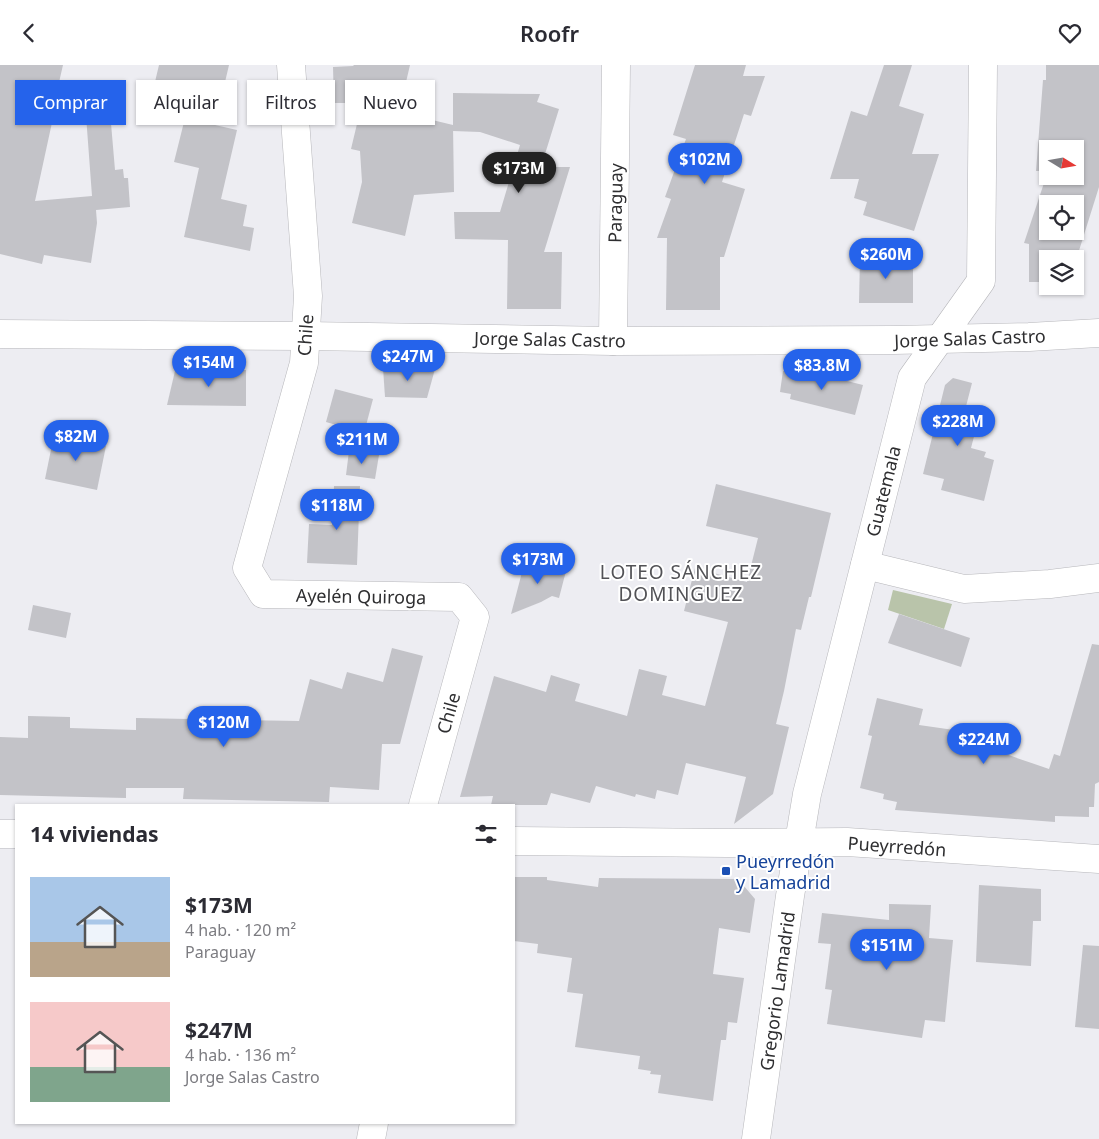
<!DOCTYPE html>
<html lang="es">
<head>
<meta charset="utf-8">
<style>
	body { margin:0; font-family:"Noto Sans",sans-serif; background:#f7f7f7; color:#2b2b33; height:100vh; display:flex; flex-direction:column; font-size:19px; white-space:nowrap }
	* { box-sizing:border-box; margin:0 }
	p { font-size:16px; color:#7c7c81 }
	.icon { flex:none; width:28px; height:28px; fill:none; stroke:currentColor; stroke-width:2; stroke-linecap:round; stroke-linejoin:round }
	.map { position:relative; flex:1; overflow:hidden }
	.panel { position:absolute; left:15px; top:739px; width:500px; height:320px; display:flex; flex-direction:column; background:#fff; border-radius:0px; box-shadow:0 1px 4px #0004 }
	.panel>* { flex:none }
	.hud { position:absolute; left:15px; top:15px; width:500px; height:45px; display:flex; gap:10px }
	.needle { width:32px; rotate:101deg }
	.buttons { position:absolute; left:1039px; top:75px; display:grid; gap:10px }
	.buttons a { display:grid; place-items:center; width:45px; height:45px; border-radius:0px; background:#fff; box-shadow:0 1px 4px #0004; font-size:25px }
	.price { position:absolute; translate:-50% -42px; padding:0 11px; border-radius:18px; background:#2563eb; color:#fff; font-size:16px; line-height:32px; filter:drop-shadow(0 1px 2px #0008) }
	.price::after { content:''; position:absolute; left:50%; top:30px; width:15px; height:11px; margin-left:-8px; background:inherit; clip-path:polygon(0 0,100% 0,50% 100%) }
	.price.selected { background:#222; color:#fff }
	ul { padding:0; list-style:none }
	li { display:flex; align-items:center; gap:15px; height:125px; padding:0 15px }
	li span { display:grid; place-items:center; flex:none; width:140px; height:100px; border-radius:0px; color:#555 }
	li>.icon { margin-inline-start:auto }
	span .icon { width:60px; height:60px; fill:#fffc; stroke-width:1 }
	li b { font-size:21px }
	h2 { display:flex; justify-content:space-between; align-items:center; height:60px; padding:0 15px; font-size:21px }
	.tag { padding:0 18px; border-radius:0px; background:#fff; box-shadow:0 1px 4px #0004; font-size:18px; line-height:45px }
	.tag.selected { background:#2563eb; color:#fff }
	header { display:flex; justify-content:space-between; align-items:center; height:65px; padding:0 15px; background:#fff; font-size:22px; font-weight:600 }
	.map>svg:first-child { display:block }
	.green { fill:#b9c4aa }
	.building { fill:#c3c3c8; fill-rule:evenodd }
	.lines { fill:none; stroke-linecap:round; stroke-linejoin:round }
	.minor-casing { stroke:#b7b7bb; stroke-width:29 }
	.minor { stroke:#fff; stroke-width:28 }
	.transit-dot { fill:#1a4fb4; stroke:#fff; stroke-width:2 }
	.labels { text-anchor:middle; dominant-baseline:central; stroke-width:4; stroke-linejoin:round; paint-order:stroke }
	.street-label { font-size:18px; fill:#2e2e30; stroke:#fff }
	.transit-label { font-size:18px; fill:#164399; stroke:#fff; text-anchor:start }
	.neighbourhood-label { font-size:19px; letter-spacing:1px; fill:#525256; stroke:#fff }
</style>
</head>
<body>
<header><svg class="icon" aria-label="back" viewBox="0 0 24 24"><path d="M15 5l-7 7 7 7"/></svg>Roofr<svg class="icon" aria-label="heart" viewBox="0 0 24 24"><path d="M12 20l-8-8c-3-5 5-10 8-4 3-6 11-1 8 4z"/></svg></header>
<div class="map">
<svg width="1099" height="1074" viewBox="0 0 1099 1074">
	<rect width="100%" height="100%" fill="#ededf2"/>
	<path class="green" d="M893,525L952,539L944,564L888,545Z"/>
	<g class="building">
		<path d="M0,0H63L54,39H56L35,136L92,131L85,37L109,35L115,105L123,104L124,113H128L130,142L96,145L97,158L91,198L44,190L42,199L0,189Z"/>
		<path d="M159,0H229L215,60L237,65L221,134L247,140L243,161L254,163L250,186L184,172L199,103L174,97L186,49L169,46L173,25L154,21Z"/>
		<path d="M354,0H410L399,47L453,60L454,127L414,130L405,171L352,158L362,117L360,86L351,84L362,38H334L333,2L353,1Z"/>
		<path d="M695,0H746L743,11H765L751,51L744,49L722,117L745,124L724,192H720V245H666L667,173H657L671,134L665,132L686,74L673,70Z"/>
		<path d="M884,0H912L899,41L924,49L912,89H939L914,166L863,150L867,137L854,133L859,114H830L851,46L867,51Z"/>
		<path d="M1046,0H1099V122L1077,192H1084L1083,225H1047V217H1029V179L1024,178L1048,106V111H1075V84H1048V106H1036L1043,15H1046ZM1048,139H1075V166H1048ZM1048,194H1075V221H1048Z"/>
		<path d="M453,28L540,29L537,37L559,44L541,102H570L544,187H562L561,244H507L508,175L455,174L454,147H500L520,80L480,67L453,66Z"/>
		<path d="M860,192H913V238H859Z"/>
		<path d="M383,303L435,304L427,333L385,332Z"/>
		<path d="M795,303L863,320L855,350L790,334L791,329L780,327L783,306L795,307Z"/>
		<path d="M246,305V341L167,340L175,306Z"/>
		<path d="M953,313L972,318L963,353L978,356L971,383L986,387L984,392L994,395L984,436L941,425L944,414L923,409L945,320Z"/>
		<path d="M335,324L373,334L364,368L326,357Z"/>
		<path d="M54,370L106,381L97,425L45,414Z"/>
		<path d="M349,386L379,390L375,414L346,410Z"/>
		<path d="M716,419L831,448L811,532H809L801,565L796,564L784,626L776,659L789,662L773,729L734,759L746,712L686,698L678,730L657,725L655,734L636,729L635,732L596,721L590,738L551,728L547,740H491L493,731L460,732L494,611L546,627L551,610L580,619L575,636L627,651L639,604L667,611L662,630L705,641L728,557L684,546L695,503L747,517L758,473L706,461Z"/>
		<path d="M334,421H360L357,500L307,498L309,459L332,460Z"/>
		<path d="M525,496L566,506L559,533L552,531L541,537L511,549Z"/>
		<path d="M33,540L71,548L66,573L28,565Z"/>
		<path d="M899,549L970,573L961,602L888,578Z"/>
		<path d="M1092,579L1099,580V717L1095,719L1094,742H1089V752L1055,751V757L895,745L897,737L883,734L884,729L860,723L872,671L868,670L877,633L923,644L919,660L989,670L988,683L1049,704L1054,689L1060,691Z"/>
		<path d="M392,583L423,591L400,679H382L379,725L330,722L329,737L183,734L184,723H126V733L0,730V672L28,673V651L70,652V663L136,665V653L299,656L310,614L342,624L347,607L383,617Z"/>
		<path d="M514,812H547V815L598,822L599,813L738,814L755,834L750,868L719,863L713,909L744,913L737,958L728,957L726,975H721L713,1036L658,1028L661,1010L650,1009L651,1006L638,1004L640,991L575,982L583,929L567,927L572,893L537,888L538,879L514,876Z"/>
		<path d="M979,820L1041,824V856H1033L1031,901L976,897Z"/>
		<path d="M889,839L931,840L929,873L953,875L945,957L925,955L922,973L827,959L832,925L825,924L831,879L818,878L822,848L889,855Z"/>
		<path d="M1083,880L1099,881V964L1075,962Z"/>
	</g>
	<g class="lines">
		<defs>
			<g id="minor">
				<path d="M291,0L308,231L304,298L247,503L263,529L459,532L475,552L423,740"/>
				<path d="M0,269L306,271L613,276L894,275L1029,272L1099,268"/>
				<path d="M613,276L616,0"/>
				<path d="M865,500L964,524L1050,519L1099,513"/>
				<path d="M0,769H16"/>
				<path d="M514,776L728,778L847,777L1099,794"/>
				<path d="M371,1074L374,1058"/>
				<path d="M756,1074L790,831L807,729L912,313L981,216L983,0"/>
			</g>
		</defs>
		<use href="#minor" class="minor-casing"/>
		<use href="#minor" class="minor"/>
	</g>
	<rect class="transit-dot" x="721" y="801" width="10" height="10" rx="2.5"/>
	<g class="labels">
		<g class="street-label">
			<text transform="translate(615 138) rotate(-89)">Paraguay</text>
			<text transform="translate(305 270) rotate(-86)">Chile</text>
			<text transform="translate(970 273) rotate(-2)">Jorge Salas Castro</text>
			<text transform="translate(550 274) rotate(1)">Jorge Salas Castro</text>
			<text transform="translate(883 426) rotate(-76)">Guatemala</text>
			<text transform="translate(361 531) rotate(1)">Ayelén Quiroga</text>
			<text transform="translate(448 648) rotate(-74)">Chile</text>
			<text transform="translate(897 781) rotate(4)">Pueyrredón</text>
			<text transform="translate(777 926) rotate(-82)">Gregorio Lamadrid</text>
		</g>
		<g class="transit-label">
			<text x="736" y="796">Pueyrredón<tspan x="736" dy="21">y Lamadrid</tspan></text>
		</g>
		<g class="neighbourhood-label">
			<text x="681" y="507">LOTEO SÁNCHEZ<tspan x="681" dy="22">DOMINGUEZ</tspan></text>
		</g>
	</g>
</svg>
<div class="buttons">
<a><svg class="needle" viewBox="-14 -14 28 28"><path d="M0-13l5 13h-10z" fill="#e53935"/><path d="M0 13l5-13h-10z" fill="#7c7c81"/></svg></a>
<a><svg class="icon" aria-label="locate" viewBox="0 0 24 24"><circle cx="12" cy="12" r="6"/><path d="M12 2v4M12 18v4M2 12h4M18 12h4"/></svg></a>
<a><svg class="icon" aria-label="layers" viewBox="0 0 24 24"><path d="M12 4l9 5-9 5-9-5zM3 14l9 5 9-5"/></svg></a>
</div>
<b class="price" style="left:705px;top:120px">$102M</b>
<b class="price selected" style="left:519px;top:129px">$173M</b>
<b class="price" style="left:886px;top:215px">$260M</b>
<b class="price" style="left:408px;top:317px">$247M</b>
<b class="price" style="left:209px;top:323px">$154M</b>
<b class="price" style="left:822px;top:326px">$83.8M</b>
<b class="price" style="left:958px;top:382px">$228M</b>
<b class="price" style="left:76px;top:397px">$82M</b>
<b class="price" style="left:362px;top:400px">$211M</b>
<b class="price" style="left:337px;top:466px">$118M</b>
<b class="price" style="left:538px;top:520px">$173M</b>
<b class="price" style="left:224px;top:683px">$120M</b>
<b class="price" style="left:984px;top:700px">$224M</b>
<b class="price" style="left:887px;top:906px">$151M</b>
<div class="hud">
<a class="tag selected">Comprar</a>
<a class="tag">Alquilar</a>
<a class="tag">Filtros</a>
<a class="tag">Nuevo</a>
</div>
<section class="panel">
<h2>14 viviendas<svg class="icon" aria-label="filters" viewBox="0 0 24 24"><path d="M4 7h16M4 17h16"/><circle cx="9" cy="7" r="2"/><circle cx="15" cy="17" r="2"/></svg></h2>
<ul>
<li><span style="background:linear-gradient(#a9c7e8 65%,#b9a48a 0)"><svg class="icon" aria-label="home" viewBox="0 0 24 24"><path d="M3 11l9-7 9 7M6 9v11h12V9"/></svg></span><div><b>$173M</b><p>4 hab. · 120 m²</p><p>Paraguay</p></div></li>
<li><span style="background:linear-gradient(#f6c9c9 65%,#7fa58c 0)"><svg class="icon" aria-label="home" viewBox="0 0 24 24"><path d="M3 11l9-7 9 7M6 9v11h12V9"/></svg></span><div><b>$247M</b><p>4 hab. · 136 m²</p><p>Jorge Salas Castro</p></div></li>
</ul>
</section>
</div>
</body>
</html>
